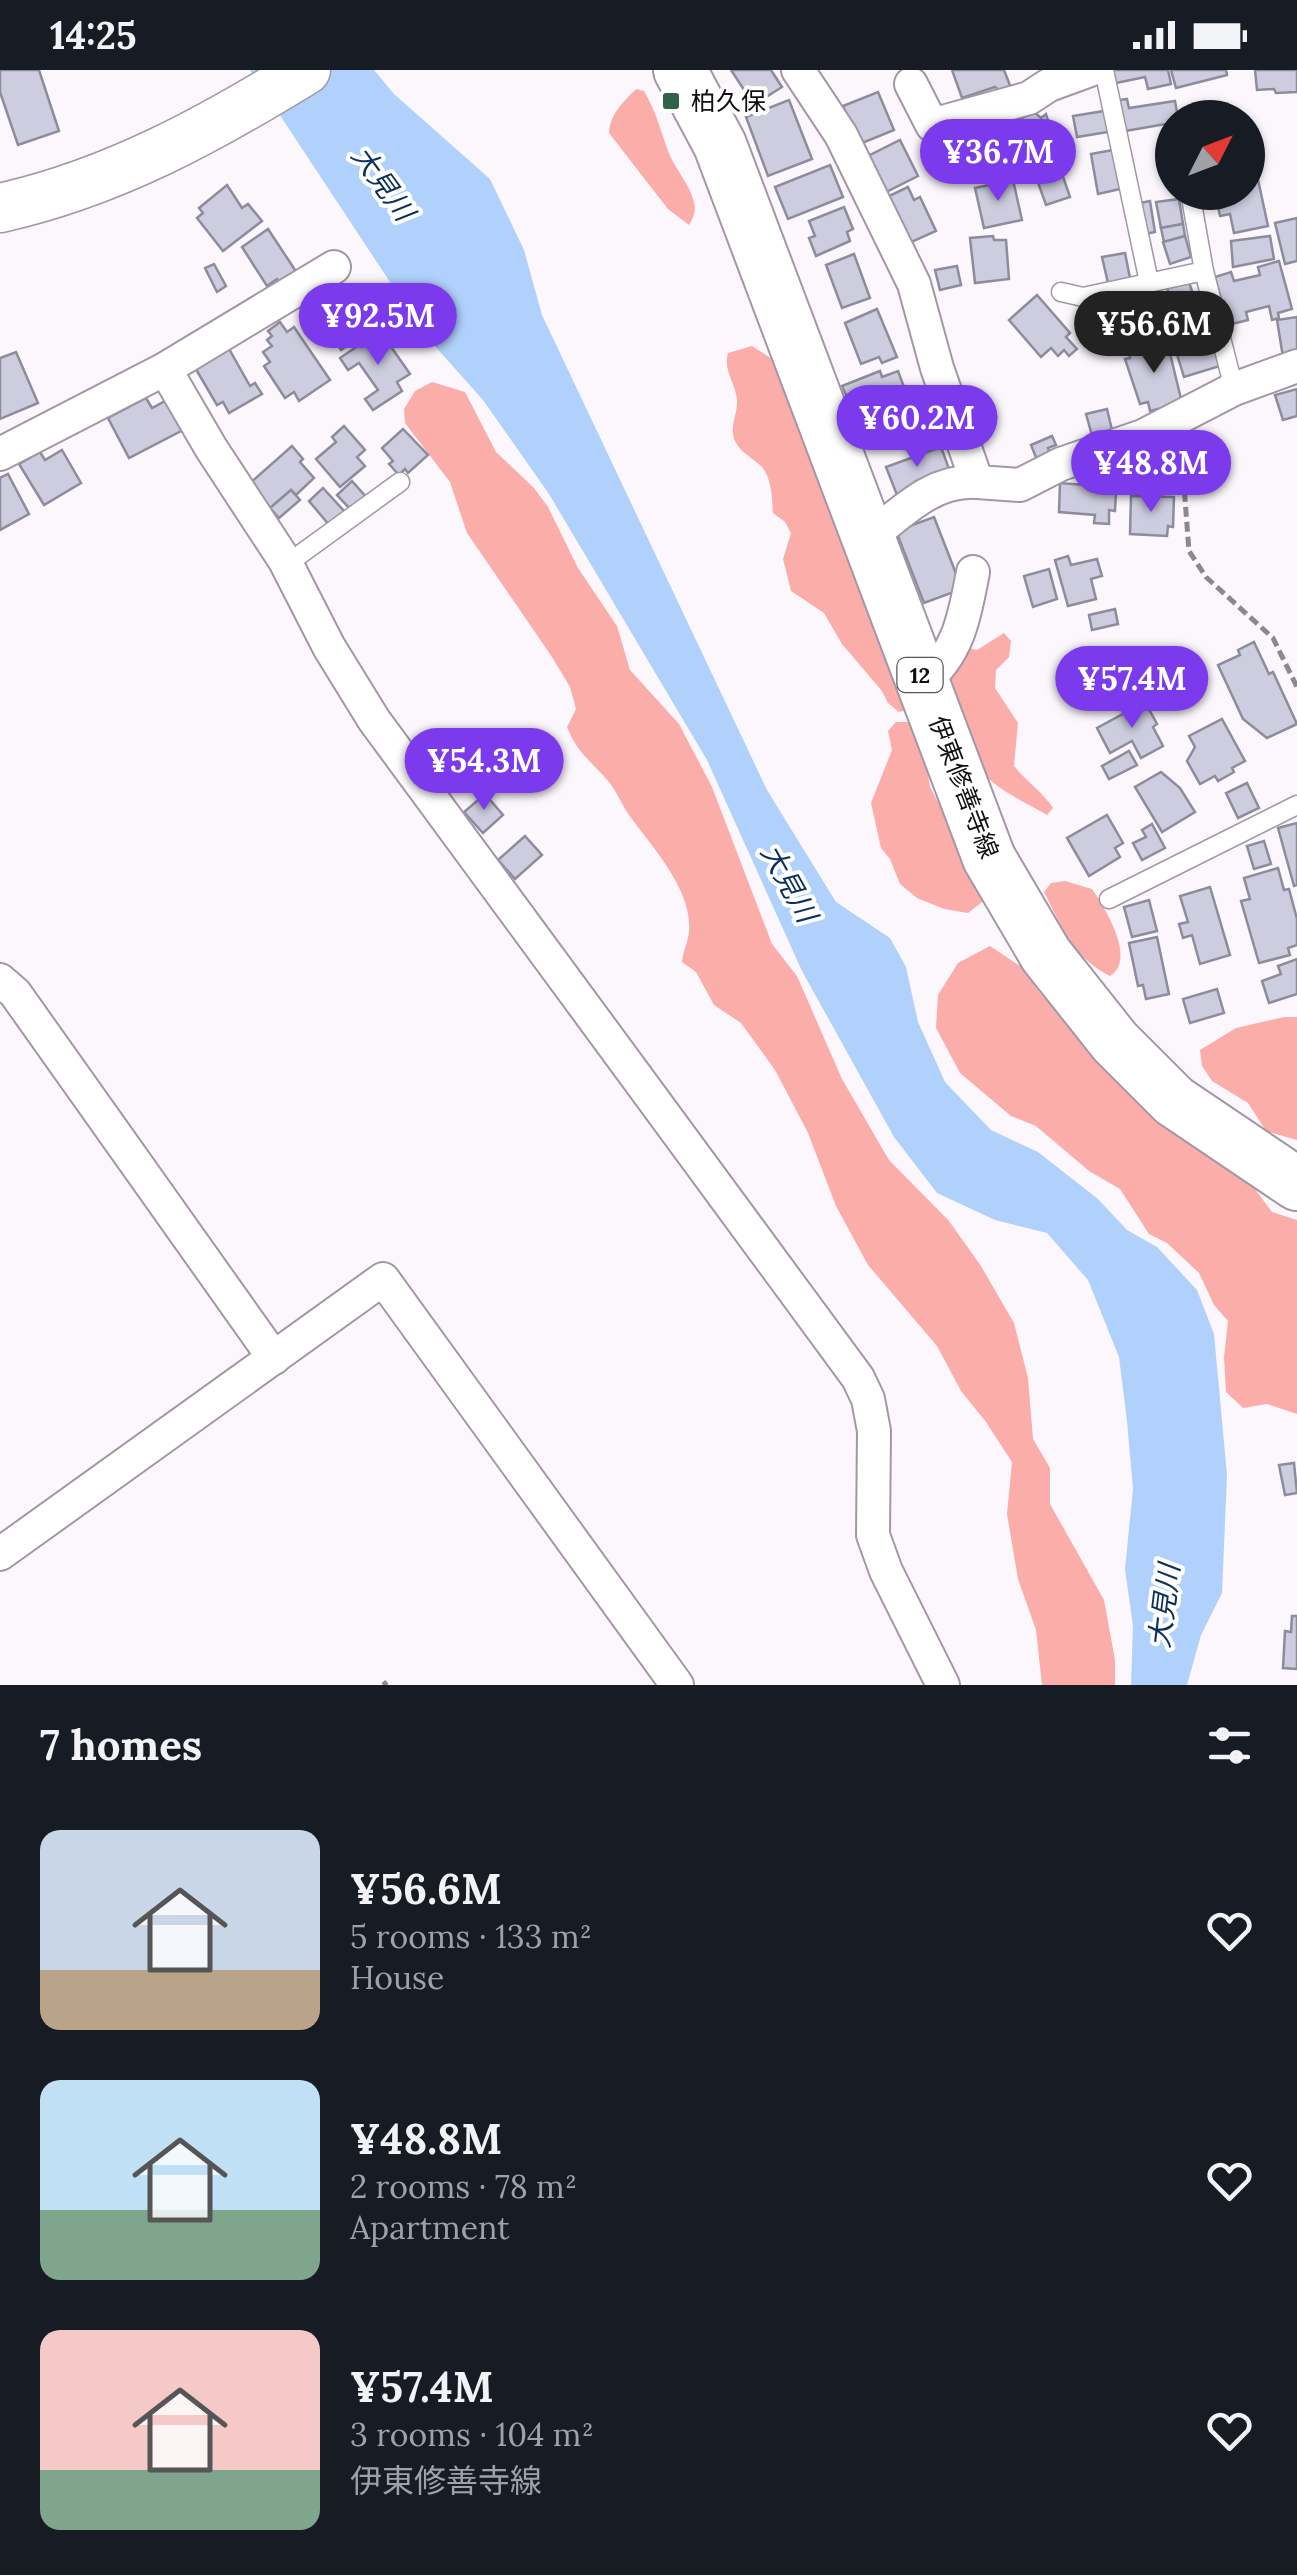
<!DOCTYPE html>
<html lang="en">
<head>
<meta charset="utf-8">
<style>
	body { margin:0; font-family:Lora,"Noto Sans JP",serif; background:#242831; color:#f1f3f6; height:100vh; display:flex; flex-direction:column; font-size:38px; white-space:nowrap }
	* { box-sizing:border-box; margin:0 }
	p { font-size:32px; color:#9ea1a6 }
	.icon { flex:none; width:55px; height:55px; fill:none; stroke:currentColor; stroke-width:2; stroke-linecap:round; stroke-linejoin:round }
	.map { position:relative; height:1615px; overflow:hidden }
	.details { display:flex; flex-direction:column; background:#171b24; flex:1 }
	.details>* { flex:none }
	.needle { width:65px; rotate:48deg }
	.buttons { position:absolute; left:1155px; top:30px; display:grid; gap:20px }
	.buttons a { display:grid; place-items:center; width:110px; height:110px; border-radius:50%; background:#171b24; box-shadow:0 2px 8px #0004; font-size:50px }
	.price { position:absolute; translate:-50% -85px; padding:0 22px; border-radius:35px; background:#7c3aed; color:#fff; font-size:32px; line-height:65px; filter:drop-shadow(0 2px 5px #0008) }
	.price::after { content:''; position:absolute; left:50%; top:60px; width:30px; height:22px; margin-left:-15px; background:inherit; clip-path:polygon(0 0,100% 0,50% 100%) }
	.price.on { background:#222; color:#fff }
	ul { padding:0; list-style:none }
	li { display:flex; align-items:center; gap:30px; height:250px; padding:0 40px }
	li span { display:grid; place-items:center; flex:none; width:280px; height:200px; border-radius:20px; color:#555 }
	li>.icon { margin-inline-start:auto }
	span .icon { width:120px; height:120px; fill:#fffc; stroke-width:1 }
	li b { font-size:42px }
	h2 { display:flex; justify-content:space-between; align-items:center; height:120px; padding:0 40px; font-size:42px }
	.status { display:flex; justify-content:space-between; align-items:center; height:70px; padding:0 50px; background:#171b24; direction:ltr }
	.status svg { height:28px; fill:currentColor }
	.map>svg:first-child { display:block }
	.green { fill:#fbadaa }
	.water { fill:#b0d1fc }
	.building { fill:#cecde0; stroke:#8c8c9d; stroke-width:2.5 }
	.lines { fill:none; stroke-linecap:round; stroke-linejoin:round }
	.service-casing { stroke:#a397a6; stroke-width:21 }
	.minor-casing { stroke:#a397a6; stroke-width:36 }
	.secondary-casing { stroke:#a397a6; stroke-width:51 }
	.primary-casing { stroke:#a397a6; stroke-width:56 }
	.path { stroke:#8d888e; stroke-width:5; stroke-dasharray:10 5; stroke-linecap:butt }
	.service { stroke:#fff; stroke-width:18 }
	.minor { stroke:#fff; stroke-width:32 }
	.secondary { stroke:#fff; stroke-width:48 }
	.primary { stroke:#fff; stroke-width:52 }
	.poi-dot { fill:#2e6348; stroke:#fff; stroke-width:4 }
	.labels { text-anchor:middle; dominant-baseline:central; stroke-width:8; stroke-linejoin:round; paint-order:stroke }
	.shield { fill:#fff; stroke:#59565a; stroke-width:2.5 }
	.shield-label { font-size:22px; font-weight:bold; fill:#120d13 }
	.poi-label { font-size:25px; fill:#120d13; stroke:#fff; text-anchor:start }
	.street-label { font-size:25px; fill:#120d13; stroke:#fff }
	.water-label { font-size:28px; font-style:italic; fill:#0a305b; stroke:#fff }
</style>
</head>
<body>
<div class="status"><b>14:25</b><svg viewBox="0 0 49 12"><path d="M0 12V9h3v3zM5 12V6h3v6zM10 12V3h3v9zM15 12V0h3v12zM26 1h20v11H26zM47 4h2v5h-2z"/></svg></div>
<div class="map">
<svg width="1297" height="1615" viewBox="0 0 1297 1615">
	<rect width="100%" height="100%" fill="#fcf6fd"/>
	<g class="green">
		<path d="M636,19L644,21C655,39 661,61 668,81C675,99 689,113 694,132C696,141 694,147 689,155L668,139L609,63C610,44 623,32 636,19Z"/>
		<path d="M752,276L775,291L907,640L899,642L888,633L882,621L842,574L824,543L791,521L783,489L791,463L785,452L773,443C772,429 772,409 762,397C752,387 740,383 734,369C730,355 738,343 737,329C735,313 723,300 728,283Z"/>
		<path d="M432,312L465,322L496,382L534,418L548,437L578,498L617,556L630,600L679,654L712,717L772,874L797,906L842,1009L889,1090L949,1151L981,1196L1014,1253L1028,1308L1033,1369L1050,1398V1434L1104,1530L1115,1590V1615H1042L1036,1560L1018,1509L1007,1444L1012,1392L986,1352L961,1321L937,1276L868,1195L836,1136L808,1063L775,1000L741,953L714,935L696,902L682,892C683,881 688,872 689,862C693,820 652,777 629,745C622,735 617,722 609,712C591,691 577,683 567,657L576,639L570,617L552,587L467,463L450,412L405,353L404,339L415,321Z"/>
		<path d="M1004,563L1011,571L1009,587L996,600L995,618L1018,653L1014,696C1027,712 1042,721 1053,738L1047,745C1011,724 960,705 967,654L944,627L954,595L965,577L977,580Z"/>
		<path d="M896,652H909L924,679L930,717L984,819L982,832L968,843L944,839L917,828L900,814L890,789L881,778L871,733L892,680L888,661Z"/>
		<path d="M1065,811L1092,819C1106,839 1137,891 1110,906C1072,886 1063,859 1044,822L1051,813Z"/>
		<path d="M990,876L1023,898L1039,922L1249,1111L1272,1142L1297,1150V1344L1267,1334L1243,1338L1226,1322L1224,1287L1228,1251L1214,1235L1199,1203L1167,1173L1149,1164L1120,1119L1089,1101L1036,1056L1011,1046L960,1003L936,958L938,925L958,893Z"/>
		<path d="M1284,947H1297V1070L1266,1061L1248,1033L1212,1011L1202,996L1200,980L1236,958Z"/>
	</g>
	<path class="water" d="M250,0H374L394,24L490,109L524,180L542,245L767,720L836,832L890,868L906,897L918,952L945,1012L991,1060L1038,1082L1098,1129L1127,1160L1157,1177L1197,1220L1214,1264L1227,1405L1222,1523L1201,1565L1187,1615H1131L1133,1556L1125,1499L1133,1419L1127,1351L1119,1287L1088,1210L1047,1163L995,1150L937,1123L894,1067L802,901L707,690L549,424L483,330L425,265Z"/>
	<g class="building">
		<path d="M0,0H39L59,61L18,75L0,22Z"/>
		<path d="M731,0H771L782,17L754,35Z"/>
		<path d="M952,0H1004L1011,18L1000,21L995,17L962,28Z"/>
		<path d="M1113,0H1168L1171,14L1148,19L1145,7L1116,13Z"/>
		<path d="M1171,0H1226L1227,5L1176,18Z"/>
		<path d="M1255,0H1297V22L1276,23L1274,19L1257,20Z"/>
		<path d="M878,22L894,60L860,74L843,36Z"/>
		<path d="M1127,29L1129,38L1175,31L1178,48H1172V53L1125,61L1119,30Z"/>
		<path d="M789,30L812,89L768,106L746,47Z"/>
		<path d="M1104,41L1108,62L1077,67L1073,46Z"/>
		<path d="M1034,42L1041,48L1046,44L1054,70L1047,76L1050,81L1039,88L1033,80L1022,86L1010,64L1025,54L1022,48Z"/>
		<path d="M900,70L918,106L882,124L864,88Z"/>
		<path d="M980,73L988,99L965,105L958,80Z"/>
		<path d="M1113,80L1120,119L1098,124L1091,84Z"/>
		<path d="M1056,86L1070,127L1046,135L1035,104L1029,107L1025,96Z"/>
		<path d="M830,95L843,127L788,149L775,117Z"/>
		<path d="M1257,105L1268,156L1234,163L1230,144L1220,146L1215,122H1248V107Z"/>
		<path d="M1013,110L1022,150L984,158L975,118Z"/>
		<path d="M227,115L242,138L248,134L262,151L223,181L197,148L203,143L199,138Z"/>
		<path d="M908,117L914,130L920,127L936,161L898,178L885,128Z"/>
		<path d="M1179,129L1183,154L1161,158L1156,132Z"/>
		<path d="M1150,131L1155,162L1145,164L1140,133Z"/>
		<path d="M844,137L853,159L847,162L850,171L816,186L809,168L815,166L809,151Z"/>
		<path d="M1297,148V191L1285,194L1275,153Z"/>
		<path d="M1183,154L1185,166L1164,172L1161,158Z"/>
		<path d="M268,159L297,203L280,214L277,209L267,216L242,177Z"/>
		<path d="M993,166L994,170H1006L1009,209L975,213L970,168Z"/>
		<path d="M1185,166L1191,187L1170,194L1163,172Z"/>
		<path d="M1270,166L1274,189L1233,197L1231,171Z"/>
		<path d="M1125,183L1130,208L1108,213L1102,187Z"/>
		<path d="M854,184L870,228L842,238L826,195Z"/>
		<path d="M1279,191L1292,239L1278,243L1279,248L1272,250L1269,236L1246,242L1248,250L1228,255L1215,207L1231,202L1234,211L1260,205L1258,197Z"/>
		<path d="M214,194L226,216L217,222L205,198Z"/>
		<path d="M957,196L961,215L940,220L935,200Z"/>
		<path d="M1189,212L1204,259L1182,266L1167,218Z"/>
		<path d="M343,221L356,241L363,236L376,257L341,280L330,263L335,260L319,236Z"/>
		<path d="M1037,225L1070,263L1066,267L1077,279L1069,286L1064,280L1058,286L1051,278L1041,287L1009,250Z"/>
		<path d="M1147,225L1158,268L1132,275L1121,232Z"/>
		<path d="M1111,232L1116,249L1108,251L1111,262L1100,265L1095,247L1106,243L1104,234Z"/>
		<path d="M877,239L897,287L882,293L879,287L861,294L845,253Z"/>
		<path d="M1297,247V285L1283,287L1277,250Z"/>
		<path d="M280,252L287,262L294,257L330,310L299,331L294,322L285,328L264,296L270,292L263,282L272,276L267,270L272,266L268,261Z"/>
		<path d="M380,261L410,304L397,312L402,321L373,340L365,329L378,320L359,293L348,300L340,288Z"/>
		<path d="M1210,262L1220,296L1184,307L1176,281L1188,277L1185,269Z"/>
		<path d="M1167,271L1182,333L1150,341L1148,332L1140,334L1125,289L1130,288L1128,280Z"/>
		<path d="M228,277L250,316L255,313L262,324L229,343L223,332L217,335L194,296Z"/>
		<path d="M16,282L38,333L0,349V288Z"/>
		<path d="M880,301L882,307L898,301L907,325L855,345L842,316Z"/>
		<path d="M1297,319V346L1283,350L1275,325Z"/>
		<path d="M146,328L152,338L167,330L183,360L129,388L108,348Z"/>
		<path d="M1107,339L1113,364L1093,369L1086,344Z"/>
		<path d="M344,356L365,380L357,387L365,396L340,417L316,389L336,372L332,367Z"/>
		<path d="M403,359L428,385L408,403L405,399L399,405L389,394L393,391L382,378Z"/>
		<path d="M1052,366L1056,375L1048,378L1050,384L1037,390L1031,375Z"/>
		<path d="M292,376L303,389L300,392L314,408L296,425L291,420L269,439L248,415Z"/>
		<path d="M941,377L949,399L916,411L918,417L897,425L886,397Z"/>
		<path d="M62,380L81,413L44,435L19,394L40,382L45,390Z"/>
		<path d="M1086,400L1117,403L1115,441L1109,440V454L1094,453L1095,445L1059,442L1060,413L1085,415Z"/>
		<path d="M8,404L29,444L0,460V408Z"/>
		<path d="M352,411L367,428L352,441L337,425Z"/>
		<path d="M323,418L345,442L330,456L309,431Z"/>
		<path d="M291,420L300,430L279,448L270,438Z"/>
		<path d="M1131,426L1174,427L1173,457L1168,456L1167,466L1130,464Z"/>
		<path d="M934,447L962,519L924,533L896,461Z"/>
		<path d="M1068,486L1071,495L1097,489L1102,506L1091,509L1096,529L1068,536L1055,490Z"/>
		<path d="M1049,499L1057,529L1033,537L1024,506Z"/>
		<path d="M1115,539L1118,554L1092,560L1089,545Z"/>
		<path d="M1254,572L1269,604L1273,602L1297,654L1267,668L1243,649L1218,595L1240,585L1238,580Z"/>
		<path d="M1145,632L1157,654L1153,657L1163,676L1141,688L1132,671L1110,683L1097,658Z"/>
		<path d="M1222,649L1245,691L1232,698L1234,702L1218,711L1215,706L1200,714L1187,691L1195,677L1189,666Z"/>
		<path d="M1129,681L1137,695L1109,709L1102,696Z"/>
		<path d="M516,696L528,708L515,720L503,707Z"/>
		<path d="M1161,702L1180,718L1195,742L1162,762L1135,717Z"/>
		<path d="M1247,713L1259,738L1238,748L1226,723Z"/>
		<path d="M485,724L503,745L483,763L464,742Z"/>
		<path d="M1107,745L1123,773L1115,778L1120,787L1089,806L1067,768Z"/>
		<path d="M1297,753V815L1294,816L1278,758Z"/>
		<path d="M1152,754L1165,778L1142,790L1133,773L1146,767L1142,760Z"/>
		<path d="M525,766L542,785L515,809L498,790Z"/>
		<path d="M1264,771L1271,794L1254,799L1247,776Z"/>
		<path d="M1278,798L1284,820L1289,819L1297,849V875L1288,878L1290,885L1259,893L1241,831L1250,829L1244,808Z"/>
		<path d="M1210,817L1230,885L1200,894L1192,865L1183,868L1179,854L1188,852L1180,826Z"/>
		<path d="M1149,830L1157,861L1132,867L1124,837Z"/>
		<path d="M1157,867L1169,924L1146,929L1143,915L1138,916L1129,873Z"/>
		<path d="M1297,889V924L1269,933L1262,911L1281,904L1278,896Z"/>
		<path d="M1217,919L1224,943L1190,953L1183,929Z"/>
		<path d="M1294,1393L1297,1423L1285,1425L1279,1395Z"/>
		<path d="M1292,1546H1297V1599L1283,1598L1285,1561L1291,1562Z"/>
	</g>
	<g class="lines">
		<defs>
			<g id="service">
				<path d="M1104,0L1149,212"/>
				<path d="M1190,122L1204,201L1234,319"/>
				<path d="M1061,222L1083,227L1204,201"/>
				<path d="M287,494L400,412"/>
				<path d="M1109,829L1297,735"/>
			</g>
			<g id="minor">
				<path d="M798,0L841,65L914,214L937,298L977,412L1020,415L1061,394L1143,366L1234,319L1297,296"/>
				<path d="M911,14L932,55L1029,28L1049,15L1090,0"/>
				<path d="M165,299L334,197"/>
				<path d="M0,384L165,299L211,378L285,491L329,577L374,650L858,1308L868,1329L874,1361L873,1465L886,1501L943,1615"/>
				<path d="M869,468C902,442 933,409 977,412"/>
				<path d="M923,612C959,584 965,544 973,502"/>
				<path d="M0,910L15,923L274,1288"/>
				<path d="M0,1484L383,1209L677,1615"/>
			</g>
			<path id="secondary" d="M0,138C112,113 209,60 306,0"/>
			<path id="primary" d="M680,0L720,75L989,788L1046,885L1115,972L1174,1031L1297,1114"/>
		</defs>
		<use href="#service" class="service-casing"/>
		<use href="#minor" class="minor-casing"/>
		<use href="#secondary" class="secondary-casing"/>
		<use href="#primary" class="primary-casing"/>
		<g class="path">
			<path d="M1181,377L1189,481L1206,507L1273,568L1297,617"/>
			<path d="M383,1615L387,1612"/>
		</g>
		<use href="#service" class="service"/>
		<use href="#minor" class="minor"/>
		<use href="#secondary" class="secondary"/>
		<use href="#primary" class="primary"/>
	</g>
	<rect class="poi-dot" x="661" y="21" width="20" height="20" rx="5"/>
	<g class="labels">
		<rect class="shield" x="897.5" y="588" width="45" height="34" rx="8"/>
		<g class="shield-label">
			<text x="920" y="605">12</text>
		</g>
		<g class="poi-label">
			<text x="691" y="31">柏久保</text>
		</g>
		<g class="street-label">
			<text transform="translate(964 717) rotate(69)">伊東修善寺線</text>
		</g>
		<g class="water-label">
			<text transform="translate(383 113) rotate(54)">大見川</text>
			<text transform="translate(789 813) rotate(61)">大見川</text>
			<text transform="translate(1164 1536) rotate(-83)">大見川</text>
		</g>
	</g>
</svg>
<div class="buttons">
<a><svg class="needle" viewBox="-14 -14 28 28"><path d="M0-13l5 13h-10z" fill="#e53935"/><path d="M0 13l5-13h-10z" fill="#9ea1a6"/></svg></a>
</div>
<b class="price" style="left:998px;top:134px">¥36.7M</b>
<b class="price" style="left:378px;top:298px">¥92.5M</b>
<b class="price on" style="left:1154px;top:306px">¥56.6M</b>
<b class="price" style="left:917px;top:400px">¥60.2M</b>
<b class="price" style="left:1151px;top:445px">¥48.8M</b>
<b class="price" style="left:1132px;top:661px">¥57.4M</b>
<b class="price" style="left:484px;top:743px">¥54.3M</b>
</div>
<section class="details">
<h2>7 homes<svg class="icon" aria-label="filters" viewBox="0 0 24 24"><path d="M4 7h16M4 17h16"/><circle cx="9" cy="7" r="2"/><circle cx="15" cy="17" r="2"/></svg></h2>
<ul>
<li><span style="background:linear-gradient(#c9d6e8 70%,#b9a48a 0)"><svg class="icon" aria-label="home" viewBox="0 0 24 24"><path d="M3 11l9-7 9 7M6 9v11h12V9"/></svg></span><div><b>¥56.6M</b><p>5 rooms · 133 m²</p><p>House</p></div><svg class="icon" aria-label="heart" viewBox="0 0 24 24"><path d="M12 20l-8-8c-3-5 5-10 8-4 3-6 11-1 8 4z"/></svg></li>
<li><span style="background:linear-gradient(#bfe0f5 65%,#7fa58c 0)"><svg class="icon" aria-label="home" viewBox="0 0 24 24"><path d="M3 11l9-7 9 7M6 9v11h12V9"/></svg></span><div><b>¥48.8M</b><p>2 rooms · 78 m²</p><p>Apartment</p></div><svg class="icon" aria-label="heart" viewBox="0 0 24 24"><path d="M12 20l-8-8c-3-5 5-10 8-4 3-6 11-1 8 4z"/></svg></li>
<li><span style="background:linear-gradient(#f6c9c9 70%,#7fa58c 0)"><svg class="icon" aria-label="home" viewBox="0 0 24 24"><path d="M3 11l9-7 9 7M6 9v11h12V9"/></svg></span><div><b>¥57.4M</b><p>3 rooms · 104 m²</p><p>伊東修善寺線</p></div><svg class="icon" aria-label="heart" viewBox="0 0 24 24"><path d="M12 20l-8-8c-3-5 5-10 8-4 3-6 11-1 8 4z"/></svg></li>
</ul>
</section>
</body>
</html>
